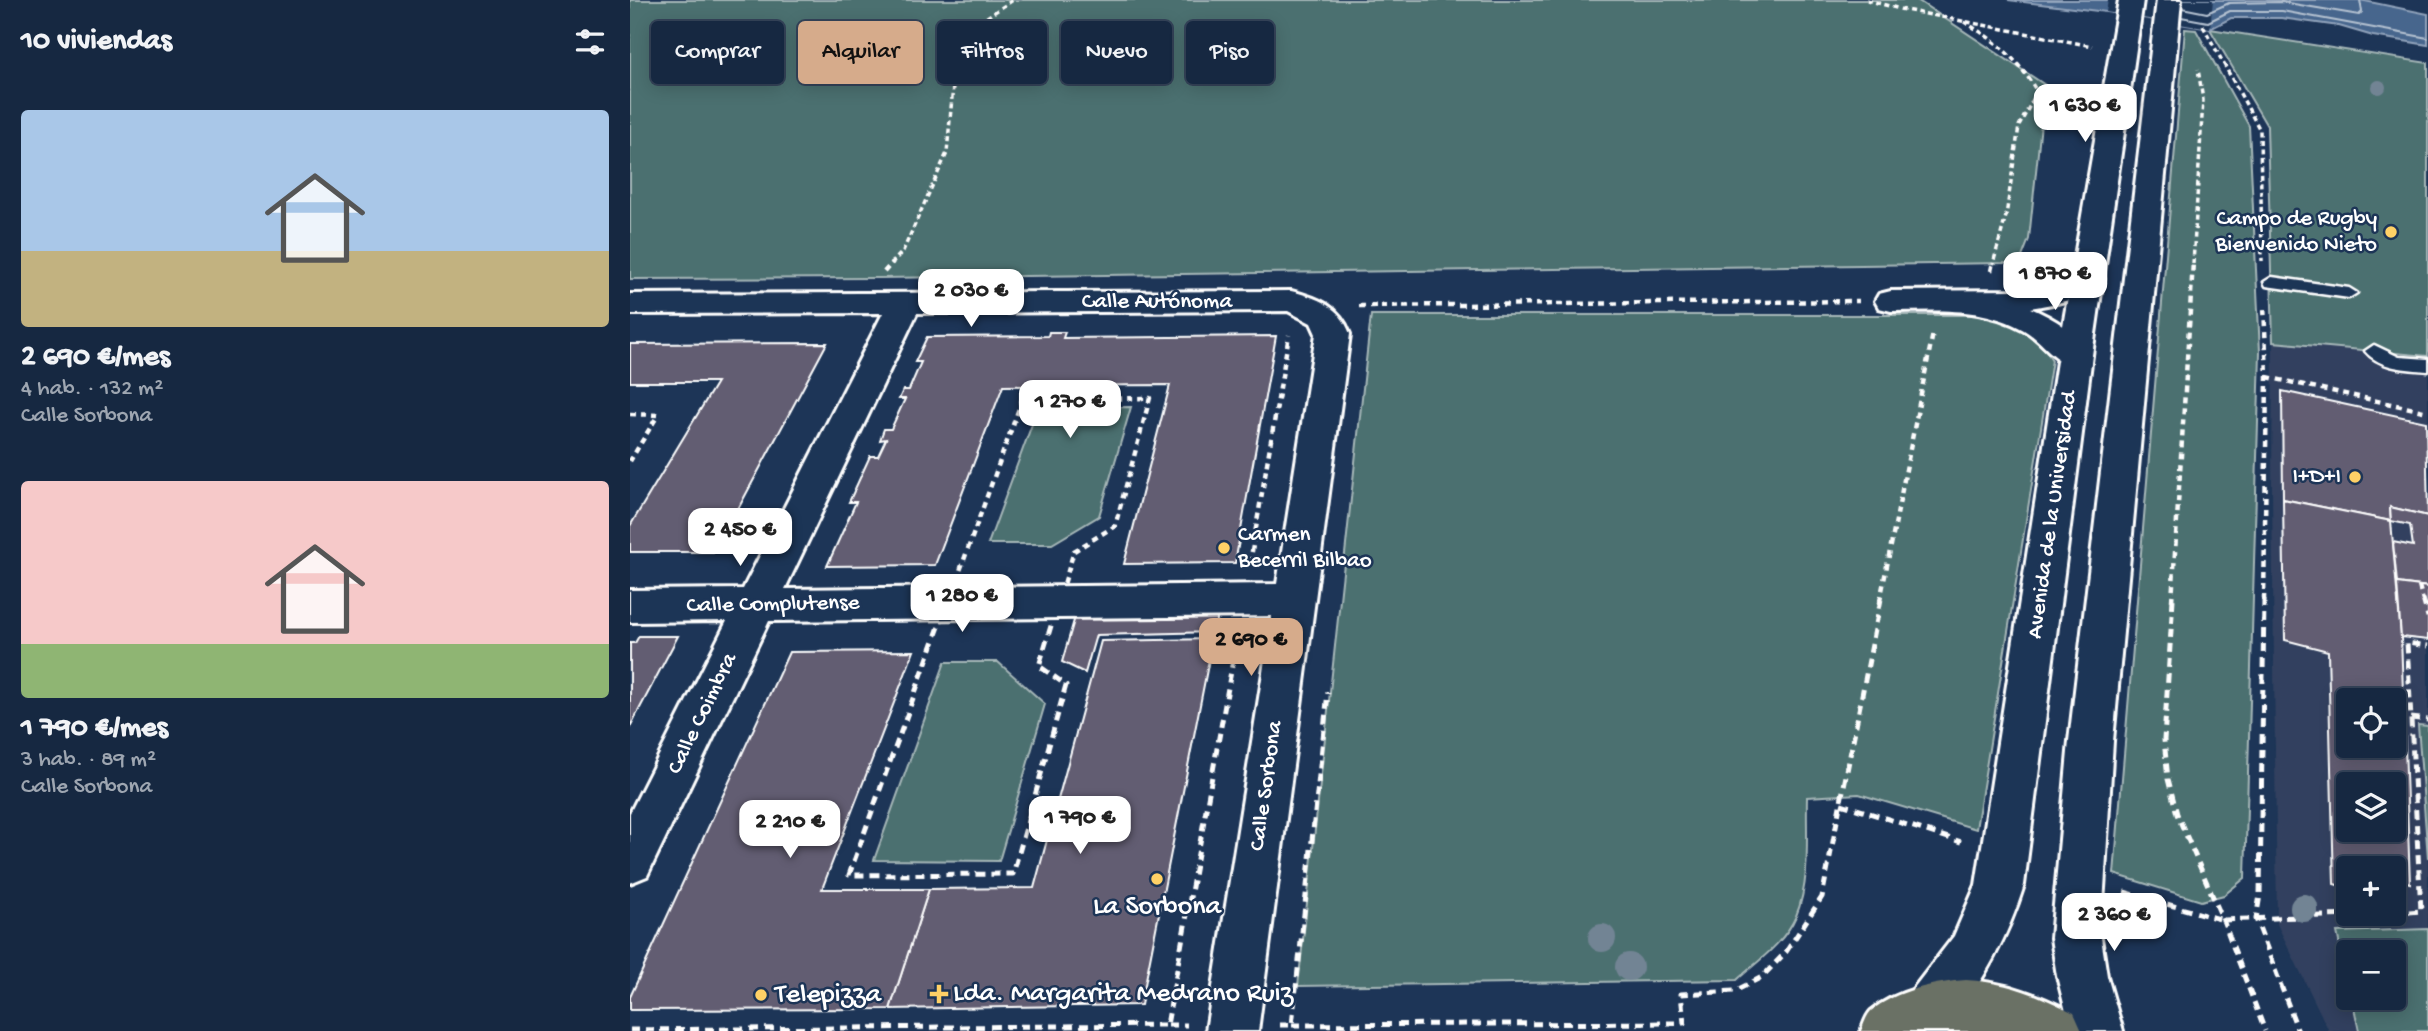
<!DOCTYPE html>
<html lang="es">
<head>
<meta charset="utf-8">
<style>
	body { margin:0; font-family:"Gochi Hand",sans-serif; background:#1f3048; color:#f1f3f6; height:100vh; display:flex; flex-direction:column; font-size:26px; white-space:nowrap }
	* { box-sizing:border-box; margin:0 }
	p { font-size:23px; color:#9ea6b1 }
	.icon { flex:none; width:38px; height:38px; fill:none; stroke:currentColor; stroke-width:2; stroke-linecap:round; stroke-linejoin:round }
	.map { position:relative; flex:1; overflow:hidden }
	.panel { display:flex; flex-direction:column; background:#162841; width:630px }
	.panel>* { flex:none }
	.hud { position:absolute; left:21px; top:21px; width:665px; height:63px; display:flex; gap:14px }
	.tools { position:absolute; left:1706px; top:688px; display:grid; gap:14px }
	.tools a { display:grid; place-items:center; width:70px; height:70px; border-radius:7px; background:#162841; box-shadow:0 4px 18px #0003,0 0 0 2px #35445a; font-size:35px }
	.price { position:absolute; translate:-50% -60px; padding:0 16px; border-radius:14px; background:#fff; color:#222; font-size:23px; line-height:46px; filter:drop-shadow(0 2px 4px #0008) }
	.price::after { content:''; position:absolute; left:50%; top:42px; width:21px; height:16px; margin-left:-10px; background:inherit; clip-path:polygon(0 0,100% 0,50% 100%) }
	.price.active { background:#d6ab8b; color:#111 }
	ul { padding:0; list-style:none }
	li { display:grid; align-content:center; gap:14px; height:371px; padding:0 21px }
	li span { display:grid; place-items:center; height:217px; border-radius:7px; color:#555 }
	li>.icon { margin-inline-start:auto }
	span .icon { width:126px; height:126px; fill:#fffc; stroke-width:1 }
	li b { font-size:30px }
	h2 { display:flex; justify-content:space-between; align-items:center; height:84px; padding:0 21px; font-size:30px }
	.tag { padding:0 24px; border-radius:7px; background:#162841; box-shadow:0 4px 18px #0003,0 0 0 2px #35445a; font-size:24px; line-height:63px }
	.tag.active { background:#d6ab8b; color:#111 }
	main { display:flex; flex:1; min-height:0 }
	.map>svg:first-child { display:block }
	.built { fill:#32415f; fill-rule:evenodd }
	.green { fill:#4c6f70; stroke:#a6b7b8; stroke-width:2 }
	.water { fill:#47668d; stroke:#91a3bb; stroke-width:2 }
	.pier { fill:#1d3557 }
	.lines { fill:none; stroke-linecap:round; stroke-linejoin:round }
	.shore { stroke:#b5c2d1; stroke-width:2 }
	.building { fill:#625d72; stroke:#fff; stroke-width:2; fill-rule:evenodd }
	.lane-casing { stroke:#fff; stroke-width:5 }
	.street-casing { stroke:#fff; stroke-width:6 }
	.secondary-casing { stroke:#fff; stroke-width:6 }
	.highway-casing { stroke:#fff; stroke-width:6 }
	.path-far2 { stroke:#fff; stroke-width:3.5; stroke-dasharray:5 3.5; stroke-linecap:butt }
	.path-far1 { stroke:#fff; stroke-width:4.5; stroke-dasharray:6 5; stroke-linecap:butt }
	.path { stroke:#fff; stroke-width:5; stroke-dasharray:9 6; stroke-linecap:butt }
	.lane { fill:#1d3557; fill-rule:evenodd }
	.street { fill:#1d3557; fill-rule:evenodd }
	.secondary { fill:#1d3557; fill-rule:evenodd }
	.highway { fill:#6a7165; fill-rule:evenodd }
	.tree { fill:#728494 }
	.poi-dot { fill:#ffd166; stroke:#1d3557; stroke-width:2.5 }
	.labels { text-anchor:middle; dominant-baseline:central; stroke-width:5; stroke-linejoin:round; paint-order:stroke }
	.poi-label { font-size:23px; fill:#fff; stroke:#1d3557; text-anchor:end }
	.street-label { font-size:23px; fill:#fff; stroke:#1d3557 }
	.near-poi-label { font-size:28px; fill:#fff; stroke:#1d3557; text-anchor:start }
</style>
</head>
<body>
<main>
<section class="panel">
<h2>10 viviendas<svg class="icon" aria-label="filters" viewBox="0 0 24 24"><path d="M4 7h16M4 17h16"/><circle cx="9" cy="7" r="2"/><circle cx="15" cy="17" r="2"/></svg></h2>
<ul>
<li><span style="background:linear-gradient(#a9c7e8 65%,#c2b280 0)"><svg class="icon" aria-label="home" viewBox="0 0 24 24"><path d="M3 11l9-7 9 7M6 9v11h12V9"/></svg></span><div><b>2 690 €/mes</b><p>4 hab. · 132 m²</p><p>Calle Sorbona</p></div></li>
<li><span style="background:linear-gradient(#f6c9c9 75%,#8fb573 0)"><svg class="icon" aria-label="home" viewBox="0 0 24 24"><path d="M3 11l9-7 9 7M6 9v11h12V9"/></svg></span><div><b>1 790 €/mes</b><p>3 hab. · 89 m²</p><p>Calle Sorbona</p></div></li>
</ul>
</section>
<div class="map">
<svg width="1798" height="1031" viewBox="0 0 1798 1031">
	<rect width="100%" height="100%" fill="#1d3557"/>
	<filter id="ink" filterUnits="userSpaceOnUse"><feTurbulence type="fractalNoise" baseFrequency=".0143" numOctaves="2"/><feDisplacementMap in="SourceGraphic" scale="14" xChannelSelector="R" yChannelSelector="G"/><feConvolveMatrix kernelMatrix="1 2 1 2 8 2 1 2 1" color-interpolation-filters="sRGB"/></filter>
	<g filter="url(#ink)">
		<path class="built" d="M1643,342L1798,356V1031H1699L1647,924L1642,488ZM1718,700H1764V746H1718ZM1718,784H1764V830H1718ZM1718,868H1764V914H1718ZM1718,952H1764V998H1718Z"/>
		<g class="green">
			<path d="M0,0H1287L1415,85L1399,239L1392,257L1377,263L250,278L0,279Z"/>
			<path d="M1555,29L1566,30L1619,126L1630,352L1615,878L1594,895L1571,901L1484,874Z"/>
			<path d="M1580,29L1798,63V356L1643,342L1637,126Z"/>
			<path d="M741,315H1355C1386,322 1405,331 1422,360L1346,829L1229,794L1177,797C1176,835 1181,880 1166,916C1155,942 1128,961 1107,980L668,986Z"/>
			<path d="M501,407L469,516L422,544H358L408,408Z"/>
			<path d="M315,662H368L415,704L369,861L244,860Z"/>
			<path d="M1788,725L1798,726V858Z"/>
			<path d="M1798,929V1031H1729L1722,998H1764V952H1718V984L1707,932Z"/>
		</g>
		<path class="water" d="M1378,0H1730L1798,14V45L1743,36L1709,26L1651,18H1601L1580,29L1476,12Z"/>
		<path class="pier" d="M1478,0H1583L1580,29L1476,12Z"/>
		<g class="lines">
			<g class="shore">
				<path d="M1552,8L1577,13L1599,3L1652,2L1729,15L1732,12L1730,0"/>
				<path d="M1551,17L1578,22L1600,11H1652L1798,38"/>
			</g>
		</g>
		<g class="building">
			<path d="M419,332H435L433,338L646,336L605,563L494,564L540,385L373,386L305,565L197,566L226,502H219L240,456H248L256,439L250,440L254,429H261L275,399H269L273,390H279L291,362H285L297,337L418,336Z"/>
			<path d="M197,343L85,552H0V526L87,382H0V344Z"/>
			<path d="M1652,391L1796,422L1798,516L1760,507L1761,521L1653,499Z"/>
			<path d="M1653,499L1761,521L1771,637L1780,883L1764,878V868H1718V888L1704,884L1698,651L1655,640ZM1718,700H1764V746H1718ZM1718,784H1764V830H1718Z"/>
			<path d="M1760,507L1798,516V587L1767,583L1763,542L1783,546L1780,525L1761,521Z"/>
			<path d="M1767,583L1798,587V640L1771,637Z"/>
			<path d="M588,615L584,632L466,635L455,673L432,662L445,617Z"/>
			<path d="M9,636H48L0,727V643H5Z"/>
			<path d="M583,639L511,1005L260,1009L299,889L404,888L471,641Z"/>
			<path d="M284,651L192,889H299L260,1009L0,1010V997L159,652Z"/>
		</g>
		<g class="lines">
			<defs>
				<g id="lane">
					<path d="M1642,277L1719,288L1727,293L1719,298L1636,286L1634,282Z"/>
					<path d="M1744,345L1769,357L1798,359V371C1777,369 1750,369 1735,351Z"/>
				</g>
				<g id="street">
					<path d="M1458,269L1469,272L1474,279C1461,299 1422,304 1400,308C1423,317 1449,334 1462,355L1457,363C1427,371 1417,343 1394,330C1351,306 1308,311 1261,311L1249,308L1245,301L1249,294L1261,291L1387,290L1424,282Z"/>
					<path d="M661,291C688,298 710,306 720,334L628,1031H576L642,616L139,621L17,876L0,883V813L97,621L0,622V590L113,589L253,313L0,314V294ZM658,311L681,323L686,334L647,584L155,589L287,313Z"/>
				</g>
				<g id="secondary">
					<path d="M1489,0H1513L1462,355L1394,885C1377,939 1352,985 1316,1029L1311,1031L1280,1029L1272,1011L1280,993L1324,936L1346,885L1428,355Z"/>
					<path d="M1527,0H1551L1483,741L1471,938L1477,976L1493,1031H1441L1427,976L1421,938L1439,741Z"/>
				</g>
				<path id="highway" d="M1336,980C1376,982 1409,995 1444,1013L1452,1031H1231C1234,1025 1236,1016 1241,1011C1265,991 1306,982 1336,980Z"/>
			</defs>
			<use href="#lane" class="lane-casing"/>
			<use href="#street" class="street-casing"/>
			<use href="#secondary" class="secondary-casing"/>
			<use href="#highway" class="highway-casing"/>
			<g class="path-far2">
				<path d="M1237,0L1270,9L1462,46"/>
				<path d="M1334,22C1366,40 1389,60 1407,92L1389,126L1376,216L1363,264"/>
				<path d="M1573,26L1630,130L1632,261"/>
				<path d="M261,264L273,251L317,153L323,86L335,40L346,24L383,0"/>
				<path d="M1563,264L1573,100L1568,69"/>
			</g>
			<g class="path-far1">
				<path d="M1361,271L1363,262"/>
				<path d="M254,272L263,262"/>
				<path d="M729,306L1229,301"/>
				<path d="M1637,377L1798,412"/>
				<path d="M0,414L28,415L0,461"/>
				<path d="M620,563L659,335"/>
				<path d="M1789,586L1793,601"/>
				<path d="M319,601L392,400L520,398L485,526L444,551L429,601"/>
				<path d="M1250,601L1303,333"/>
				<path d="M1542,601L1563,262"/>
				<path d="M1634,601L1637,377L1634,305"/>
			</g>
			<g class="path">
				<path d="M319,599L219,875L383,874L436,685L409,666L429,599"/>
				<path d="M1543,599L1534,740L1538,779L1547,814L1593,920L1635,1031"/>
				<path d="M1634,599L1630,895L1626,919L1668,1031"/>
				<path d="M1793,599L1798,617"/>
				<path d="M1781,718L1798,720"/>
				<path d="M1211,804L1331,842"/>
				<path d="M1494,892L1593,920L1744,914"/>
				<path d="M1764,913L1791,911L1777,643L1798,646"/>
				<path d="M538,1025H557"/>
				<path d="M650,1025H662L698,692"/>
				<path d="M662,1025L1054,1023L1051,994L1105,991L1132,977L1156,952L1192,897L1251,599"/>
				<path d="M0,1030L537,1025L607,638"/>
			</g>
			<use href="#lane" class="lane"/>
			<use href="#street" class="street"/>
			<use href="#secondary" class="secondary"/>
			<use href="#highway" class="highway"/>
		</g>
		<g class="tree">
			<circle cx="1749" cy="87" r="7"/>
			<circle cx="1674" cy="908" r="14"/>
			<circle cx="972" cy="938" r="14"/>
			<circle cx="999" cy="967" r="14"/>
		</g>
	</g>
	<g class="poi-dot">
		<circle cx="1761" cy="232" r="7"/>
		<circle cx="1725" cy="477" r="7"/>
		<circle cx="594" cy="548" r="7"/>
		<circle cx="527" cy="879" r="7"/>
		<path d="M305.5 983.5h7v7h7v7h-7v7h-7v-7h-7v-7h7z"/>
		<circle cx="131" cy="995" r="7"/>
	</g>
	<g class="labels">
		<g class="poi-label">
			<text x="1747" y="219">Campo de Rugby<tspan x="1747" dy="26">Bienvenido Nieto</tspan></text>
			<text x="1711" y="477">I+D+I</text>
			<text x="608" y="535" text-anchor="start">Carmen<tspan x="608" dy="26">Becerril Bilbao</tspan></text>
		</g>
		<g class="street-label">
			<text x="527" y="302">Calle Autónoma</text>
			<text transform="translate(1423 515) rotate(-82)">Avenida de la Universidad</text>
			<text transform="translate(143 605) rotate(-1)">Calle Complutense</text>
			<text transform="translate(73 714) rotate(-64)">Calle Coimbra</text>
			<text transform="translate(637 786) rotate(-82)">Calle Sorbona</text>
		</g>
		<g class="near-poi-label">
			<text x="527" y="907" text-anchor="middle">La Sorbona</text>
			<text x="323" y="994">Lda. Margarita Medrano Ruiz</text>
			<text x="145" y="995">Telepizza</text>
		</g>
	</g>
</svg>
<div class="tools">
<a><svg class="icon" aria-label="locate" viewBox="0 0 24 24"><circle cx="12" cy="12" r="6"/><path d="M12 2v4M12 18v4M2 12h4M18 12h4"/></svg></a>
<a><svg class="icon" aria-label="layers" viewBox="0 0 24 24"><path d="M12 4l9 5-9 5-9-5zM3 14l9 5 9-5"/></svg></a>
<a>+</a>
<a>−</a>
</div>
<b class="price" style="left:1455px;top:144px">1 630 €</b>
<b class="price" style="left:1425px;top:312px">1 870 €</b>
<b class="price" style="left:341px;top:329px">2 030 €</b>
<b class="price" style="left:440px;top:440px">1 270 €</b>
<b class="price" style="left:110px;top:568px">2 450 €</b>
<b class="price" style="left:332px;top:634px">1 280 €</b>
<b class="price active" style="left:621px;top:678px">2 690 €</b>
<b class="price" style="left:450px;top:856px">1 790 €</b>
<b class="price" style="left:160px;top:860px">2 210 €</b>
<b class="price" style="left:1484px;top:953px">2 360 €</b>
<div class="hud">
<a class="tag">Comprar</a>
<a class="tag active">Alquilar</a>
<a class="tag">Filtros</a>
<a class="tag">Nuevo</a>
<a class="tag">Piso</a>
</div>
</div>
</main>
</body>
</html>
